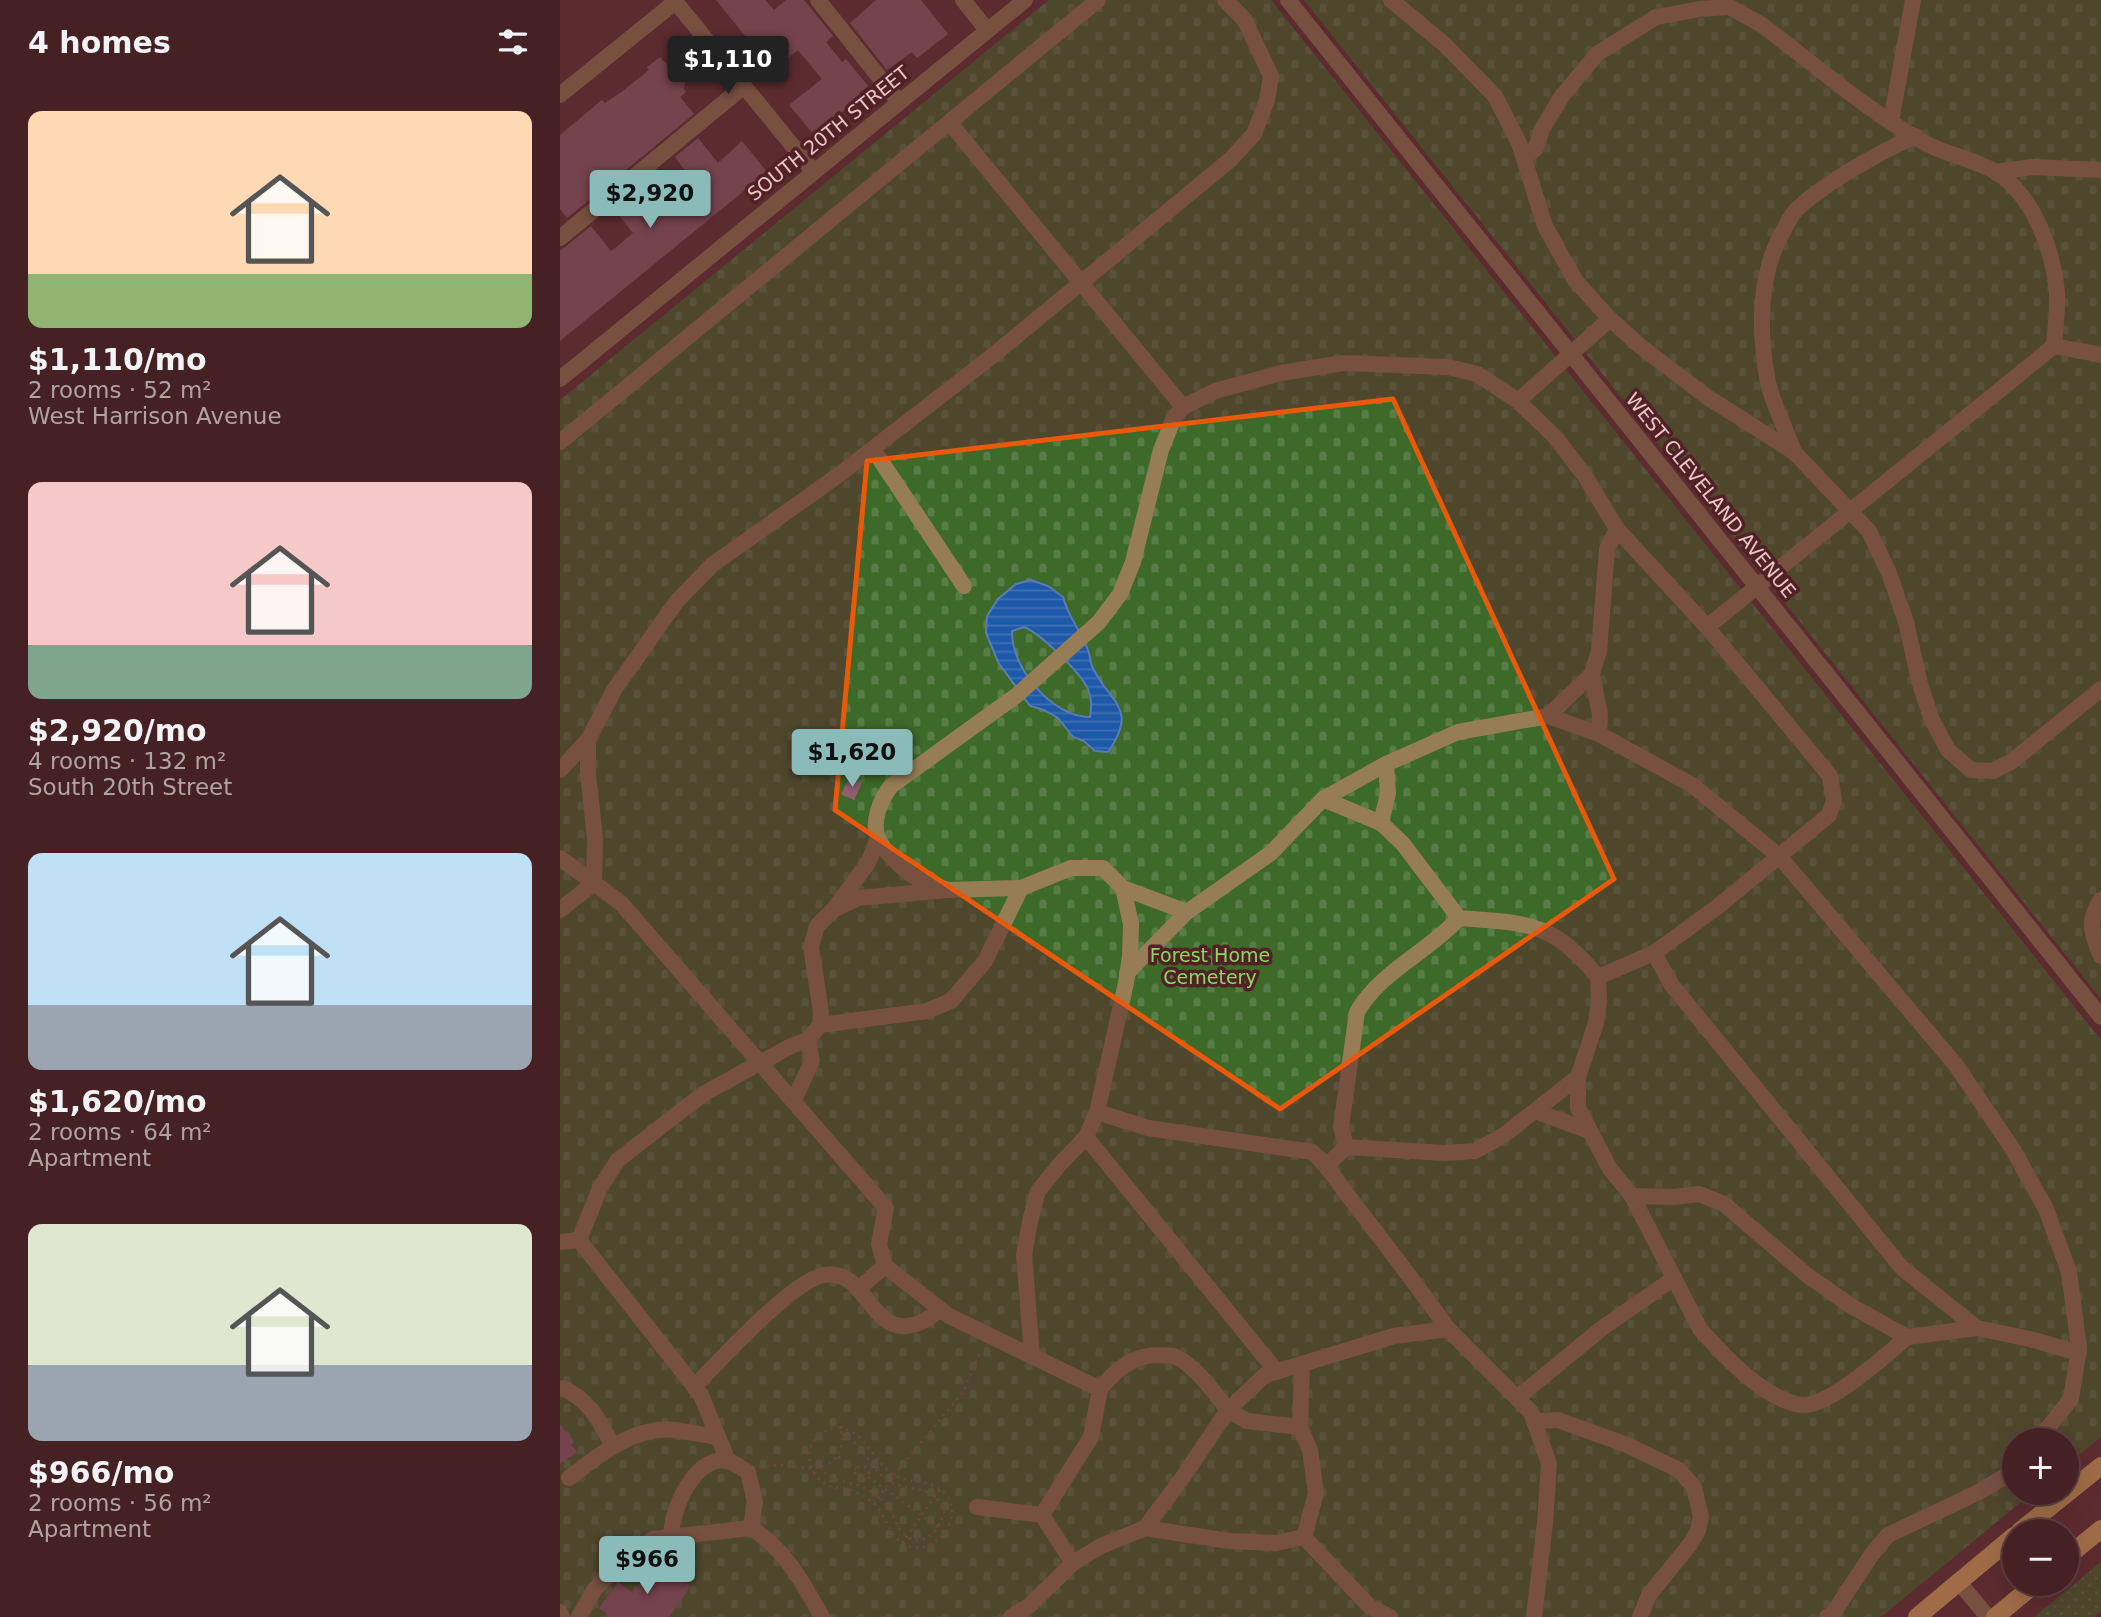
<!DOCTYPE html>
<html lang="en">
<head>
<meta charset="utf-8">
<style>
	body { margin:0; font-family:"DejaVu Sans",sans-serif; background:#4f2e30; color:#f1f3f6; height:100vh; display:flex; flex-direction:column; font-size:26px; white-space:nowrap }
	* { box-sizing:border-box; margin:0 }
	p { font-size:23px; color:#b0a3a6 }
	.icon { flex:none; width:38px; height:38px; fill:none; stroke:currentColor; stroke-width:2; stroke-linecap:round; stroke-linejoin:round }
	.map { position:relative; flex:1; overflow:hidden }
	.details { display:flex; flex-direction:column; background:#452123; width:560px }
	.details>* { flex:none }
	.controls { position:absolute; left:1442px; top:1428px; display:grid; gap:14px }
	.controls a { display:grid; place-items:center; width:77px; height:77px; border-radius:50%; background:#452123; box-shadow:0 7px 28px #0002,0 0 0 2px #5d3e41; font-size:35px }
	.price { position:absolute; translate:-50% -60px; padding:0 16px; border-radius:7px; background:#8bbbb9; color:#111; font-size:23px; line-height:46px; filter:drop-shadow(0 2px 4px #0008) }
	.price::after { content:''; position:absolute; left:50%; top:42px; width:21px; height:16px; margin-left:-10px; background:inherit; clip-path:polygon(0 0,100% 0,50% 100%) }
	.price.active { background:#222; color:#fff }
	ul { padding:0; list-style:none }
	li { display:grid; align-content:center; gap:14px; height:371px; padding:0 28px }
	li span { display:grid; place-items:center; height:217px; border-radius:14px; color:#555 }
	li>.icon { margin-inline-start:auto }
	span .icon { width:126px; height:126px; fill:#fffc; stroke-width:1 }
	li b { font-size:30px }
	h2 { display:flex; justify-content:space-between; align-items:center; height:84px; padding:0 28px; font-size:30px }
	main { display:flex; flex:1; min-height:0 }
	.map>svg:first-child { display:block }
	.grass { fill:url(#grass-dots) }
	.cemetery { fill:url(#cemetery-stones) }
	.water { fill:url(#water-rules); stroke:#5b7bb3; stroke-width:2; fill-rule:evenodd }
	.building { fill:#936072 }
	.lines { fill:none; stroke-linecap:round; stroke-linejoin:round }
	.path { stroke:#8a5f61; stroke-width:2.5; stroke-dasharray:2 5; stroke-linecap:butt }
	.minor { stroke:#977d55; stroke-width:16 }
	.major { stroke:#f0ba65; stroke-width:18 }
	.marked { fill:none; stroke:#e8590c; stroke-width:5; stroke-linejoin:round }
	.labels { text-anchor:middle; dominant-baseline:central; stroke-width:7; stroke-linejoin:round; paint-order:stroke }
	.street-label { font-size:19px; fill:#e9c9c9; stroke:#512125 }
	.park-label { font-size:19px; fill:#88d965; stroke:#512125 }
</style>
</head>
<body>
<main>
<section class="details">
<h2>4 homes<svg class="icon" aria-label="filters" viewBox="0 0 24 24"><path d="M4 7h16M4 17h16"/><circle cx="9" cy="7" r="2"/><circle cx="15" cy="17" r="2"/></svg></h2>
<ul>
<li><span style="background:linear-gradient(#ffd9b3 75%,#8fb573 0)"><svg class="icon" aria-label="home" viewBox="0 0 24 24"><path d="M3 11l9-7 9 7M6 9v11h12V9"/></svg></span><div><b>$1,110/mo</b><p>2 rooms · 52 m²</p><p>West Harrison Avenue</p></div></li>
<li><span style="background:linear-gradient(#f6c9c9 75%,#7fa58c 0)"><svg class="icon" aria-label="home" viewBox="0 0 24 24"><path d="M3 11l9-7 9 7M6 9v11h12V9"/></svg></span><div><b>$2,920/mo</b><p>4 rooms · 132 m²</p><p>South 20th Street</p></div></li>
<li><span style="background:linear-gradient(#bfe0f5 70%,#9aa5b1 0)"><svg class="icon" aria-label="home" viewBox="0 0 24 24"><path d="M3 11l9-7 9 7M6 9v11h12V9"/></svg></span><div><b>$1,620/mo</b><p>2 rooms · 64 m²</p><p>Apartment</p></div></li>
<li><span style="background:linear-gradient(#dfe7d0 65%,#9aa5b1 0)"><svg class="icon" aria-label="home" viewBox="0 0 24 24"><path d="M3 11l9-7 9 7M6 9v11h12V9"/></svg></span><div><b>$966/mo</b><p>2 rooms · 56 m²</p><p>Apartment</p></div></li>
</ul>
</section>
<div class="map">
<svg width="1541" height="1617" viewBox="0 0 1541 1617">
	<defs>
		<pattern id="grass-dots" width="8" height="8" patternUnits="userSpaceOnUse" patternTransform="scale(1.75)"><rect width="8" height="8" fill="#3d6929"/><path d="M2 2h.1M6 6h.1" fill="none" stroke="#597d47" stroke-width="1.8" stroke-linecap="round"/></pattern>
		<pattern id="cemetery-stones" width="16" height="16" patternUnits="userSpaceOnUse" patternTransform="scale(1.75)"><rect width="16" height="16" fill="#3d6929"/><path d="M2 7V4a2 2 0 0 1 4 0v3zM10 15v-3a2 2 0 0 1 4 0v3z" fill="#597d47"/></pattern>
		<pattern id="water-rules" width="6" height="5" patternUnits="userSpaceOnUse" patternTransform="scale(1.75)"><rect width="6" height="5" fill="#1e59a9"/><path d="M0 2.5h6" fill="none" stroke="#3f70b4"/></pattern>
	</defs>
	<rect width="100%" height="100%" fill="#5c2c2f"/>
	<path class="grass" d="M1541,1562V1611L1534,1617H1474Z"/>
	<g class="cemetery">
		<path d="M489,0H711L1541,1040V1437L1507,1465V1440H1454V1493H1472L1321,1617H0V400Z"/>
		<path d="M744,0H1541V999Z"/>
	</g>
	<path class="water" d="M471,580L488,586L503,597C508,617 521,631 528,650C530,655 530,661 532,666C548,703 580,706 548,752L535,751L524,741L513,737L498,718L484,710L470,706L438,662L426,633L427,616L438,599L456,584ZM464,627C481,634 520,672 528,689C532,699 532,707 530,717C492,717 451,668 452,631Z"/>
	<g class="building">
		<path d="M156,0H205L214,10L226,0H244L273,36L266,42L282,62L286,59L308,86L299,93L302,96L254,135L229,105L262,79L238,50L213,70Z"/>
		<path d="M316,0H361L388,34L357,58L352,52L327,70L290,23Z"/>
		<path d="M118,47L126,51L141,71L124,84L125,87L123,88L126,92L120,97L134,114L7,218L0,209V135L42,100L45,103L64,90L89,70L87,67L100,57L109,67L114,50Z"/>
		<path d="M138,138L158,163L182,141L207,172L0,341V251L31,226L51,251L54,249L73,233L53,208L92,176L112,201L134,183L115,157Z"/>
		<path d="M290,777L302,783L294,800L281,794Z"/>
		<path d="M0,1424L14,1442L11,1445L17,1452L0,1464Z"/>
		<path d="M98,1564L131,1586L109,1617H51L39,1608L58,1582L73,1593L88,1571L92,1573Z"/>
	</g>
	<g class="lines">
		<g class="path">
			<path d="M280,1427C307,1433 312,1461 334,1475C351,1485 375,1478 387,1496C405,1524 369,1562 341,1542C328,1533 326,1514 313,1503C307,1498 299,1493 291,1490C284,1488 276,1488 270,1486C254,1481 246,1462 251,1447C256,1434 267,1429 280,1427Z"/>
			<path d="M278,1457L296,1469"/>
			<circle cx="302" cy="1473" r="7"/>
			<path d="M200,1467C208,1466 215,1465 223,1465C232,1465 241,1468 251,1468C277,1468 286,1449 280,1427"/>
			<path d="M260,1467C270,1484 293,1480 308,1490C317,1495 327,1504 332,1513C335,1519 337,1527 342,1532C360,1553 381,1530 384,1511C373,1482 352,1494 329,1481C309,1469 304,1443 282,1435"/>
			<path d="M308,1477L385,1532"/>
			<path d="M314,1504L334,1475L403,1392L421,1350"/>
			<path d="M342,1543L380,1489"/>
			<path d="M49,1617L50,1616"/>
		</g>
		<g class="minor">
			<path d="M114,0L254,172"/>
			<path d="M258,0L339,102"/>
			<path d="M403,0L427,30"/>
			<path d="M728,0L1541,1017"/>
			<path d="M831,0L884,44L935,96L959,143L985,226L1015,280L1048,317L1080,346L1147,397L1234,452L1309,531L1329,573L1346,622L1360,684L1372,720L1388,750L1411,770L1433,771L1451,762L1541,689"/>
			<path d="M1161,0C1173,12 1192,17 1206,28C1259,68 1312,115 1371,146C1392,156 1416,160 1436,172C1474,196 1493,250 1497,293C1498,310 1495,329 1494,346"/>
			<path d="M0,95L115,2"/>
			<path d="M1331,121L1353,0"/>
			<path d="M390,123L623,407"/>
			<path d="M964,158L976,148L982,129L1002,96L1037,54L1096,17L1140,9L1168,7"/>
			<path d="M1435,172L1473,167L1541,170"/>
			<path d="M0,238L184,86"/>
			<path d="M0,379L465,0"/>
			<path d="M958,401L1050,319"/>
			<path d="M0,442L538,0"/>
			<path d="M313,449L404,586"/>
			<path d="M1234,452C1226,429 1213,405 1208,382C1198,331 1198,271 1226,226C1229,220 1233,213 1237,209C1266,182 1320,152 1356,136"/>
			<path d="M1147,627L1494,346L1541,355"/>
			<path d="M1032,674L1040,715L1039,734"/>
			<path d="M826,764L828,793L821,823L843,844L899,918C966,923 992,921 1038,977L1094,953L1156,908L1269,815L1274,800L1270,776L1147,627L1057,529L1047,549L1039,651L1032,674L988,716"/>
			<path d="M0,770L28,740"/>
			<path d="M763,799L821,823"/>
			<path d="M0,858L61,903L326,1208L319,1244L325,1266L389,1316L540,1389L531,1437L482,1515L513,1563L470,1605L451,1617"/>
			<path d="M563,888L627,912L711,853L763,799L826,764L898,732L988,716L1039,734L1132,785L1219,856L1395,1064L1452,1148L1486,1209L1509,1272L1519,1348L1511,1399L1478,1440"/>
			<path d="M388,890C378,886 366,883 357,878C346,873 322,849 318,838C311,821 321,799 331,786L457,695L539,622L560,594L573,562L601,450L613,420L623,407L655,391L721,373L783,363L888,367L917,374L958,401L995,437L1025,476L1057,529"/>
			<path d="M1541,900C1526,921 1532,935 1541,956"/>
			<path d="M276,906L308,863L318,838"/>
			<path d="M0,910L34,883L35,839L28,773V740L54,690L117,601L152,565L280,474L431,357L670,160L694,134L707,100L711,76L684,19L665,0"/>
			<path d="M1094,953L1111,984L1342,1268L1417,1328L1470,1339L1519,1353"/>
			<path d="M567,973L627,912"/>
			<path d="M260,1025L261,1012L251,947L257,926L273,910L298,898L388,890L461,888"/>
			<path d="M1018,1077V1108L1050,1169L1072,1196L1114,1197L1139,1194L1164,1204L1247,1275L1291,1306L1347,1337L1417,1328"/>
			<path d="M234,1100L252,1061L248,1040"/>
			<path d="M975,1111L1029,1131"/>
			<path d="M526,1137L717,1372"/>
			<path d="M786,1147L885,1153L915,1151L944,1135L1018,1077L1036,1023L1039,1001L1038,977"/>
			<path d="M767,1165L786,1147L781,1127L797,1012C821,971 867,953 899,918"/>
			<path d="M1072,1196L1140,1329C1163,1355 1207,1403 1244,1405C1269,1406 1328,1354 1347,1337"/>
			<path d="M0,1242L19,1240"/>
			<path d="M298,1289L325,1266"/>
			<path d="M472,1356L464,1254L471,1217L478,1191L500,1164L526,1137L537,1112L588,1128L752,1152C769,1166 779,1185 793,1202C825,1244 857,1285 888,1329"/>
			<path d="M742,1364L705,1375L668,1410L687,1421L740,1427L750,1450L756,1493L744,1537"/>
			<path d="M134,1387C159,1361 232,1281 264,1275C314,1266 311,1364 380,1310"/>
			<path d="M0,1389L3,1388C31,1402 38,1419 53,1446"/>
			<path d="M540,1389C555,1371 572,1355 598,1355C603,1356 610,1355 614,1356C635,1365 654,1392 668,1410L623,1477L585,1528"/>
			<path d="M957,1398L1041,1329L1114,1278"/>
			<path d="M974,1421L998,1420L1067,1445L1119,1470L1134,1487L1141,1517L1138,1530L1131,1543L1089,1595L1080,1617"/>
			<path d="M740,1427L742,1364L834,1336L888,1329L971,1412L989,1464L985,1523L974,1617"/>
			<path d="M168,1461L141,1395L19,1240L40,1188L58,1160L143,1094L231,1046L248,1040L260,1025L367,1011L391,1001L425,961L461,888L511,868H543L563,888L571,924L570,956L566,983L537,1112"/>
			<path d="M9,1478C39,1455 75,1425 115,1430C129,1432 143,1435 158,1437"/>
			<path d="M417,1507L482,1515"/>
			<path d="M111,1537C111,1511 134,1454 168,1461C174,1462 182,1469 188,1472L195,1502L191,1528"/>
			<path d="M513,1563L541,1546L585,1528L669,1541L716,1543L744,1537L810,1607L830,1617"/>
			<path d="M1398,1581L1428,1617"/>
			<path d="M0,1612L2,1617"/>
			<path d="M19,1617L34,1590L61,1563L93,1539L191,1528C225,1549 243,1583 262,1617"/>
			<path d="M1267,1617L1274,1612L1312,1554L1328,1535L1417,1493L1444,1477L1454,1466"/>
		</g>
		<g class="major">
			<path d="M1460,1531L1541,1466"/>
			<path d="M1507,1557L1541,1529"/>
			<path d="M1357,1617L1454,1536"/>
			<path d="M1435,1617L1475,1584"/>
		</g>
	</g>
	<path d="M0 0H1541V1617H0ZM833,399L1054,879L720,1109L275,810L307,461Z" fill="#5c2c2f" fill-opacity=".55" fill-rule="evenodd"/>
	<path class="marked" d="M833,399L1054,879L720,1109L275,810L307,461Z"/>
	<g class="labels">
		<g class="street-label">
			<text transform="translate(268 133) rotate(-39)">SOUTH 20TH STREET</text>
			<text transform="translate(1151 495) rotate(51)">WEST CLEVELAND AVENUE</text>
		</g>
		<g class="park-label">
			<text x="650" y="955">Forest Home<tspan x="650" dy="22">Cemetery</tspan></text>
		</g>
	</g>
</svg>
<div class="controls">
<a>+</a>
<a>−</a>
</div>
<b class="price active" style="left:168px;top:96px">$1,110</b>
<b class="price" style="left:90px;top:230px">$2,920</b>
<b class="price" style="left:292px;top:789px">$1,620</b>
<b class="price" style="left:87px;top:1596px">$966</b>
</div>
</main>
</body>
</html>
